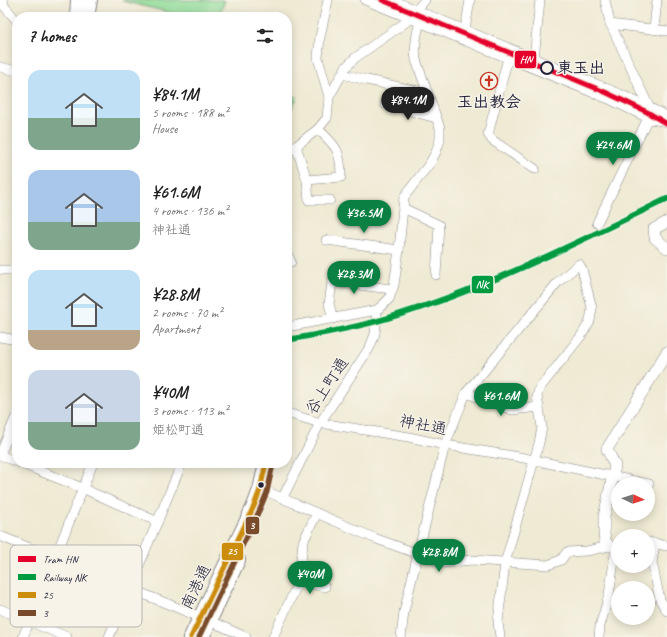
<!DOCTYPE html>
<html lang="en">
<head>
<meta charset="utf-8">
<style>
	body { margin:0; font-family:Caveat,"Klee One",sans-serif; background:#f6f6f6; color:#222; height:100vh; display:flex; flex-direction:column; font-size:15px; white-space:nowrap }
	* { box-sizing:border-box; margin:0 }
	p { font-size:13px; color:#767676 }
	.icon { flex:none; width:22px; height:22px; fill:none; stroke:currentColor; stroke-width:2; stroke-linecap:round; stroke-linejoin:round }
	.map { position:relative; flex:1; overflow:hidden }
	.drawer { position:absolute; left:12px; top:12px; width:280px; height:456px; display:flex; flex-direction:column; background:#fff; border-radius:16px; box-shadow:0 2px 10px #0003 }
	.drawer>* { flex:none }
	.needle { width:26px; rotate:94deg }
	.tools { position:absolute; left:611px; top:477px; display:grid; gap:8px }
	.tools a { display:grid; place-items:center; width:44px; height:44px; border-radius:50%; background:#fff; box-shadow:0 2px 10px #0003; font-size:20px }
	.price { position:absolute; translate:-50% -34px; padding:0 9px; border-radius:14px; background:#0b8043; color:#fff; font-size:13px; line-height:26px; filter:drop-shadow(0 1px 2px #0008) }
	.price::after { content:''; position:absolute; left:50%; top:24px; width:12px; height:9px; margin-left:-6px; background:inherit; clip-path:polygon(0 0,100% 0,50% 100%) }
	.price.current { background:#222; color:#fff }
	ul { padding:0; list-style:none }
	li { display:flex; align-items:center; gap:12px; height:100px; padding:0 16px }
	li span { display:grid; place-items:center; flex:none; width:112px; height:80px; border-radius:12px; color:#555 }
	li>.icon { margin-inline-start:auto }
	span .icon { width:48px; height:48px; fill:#fffc; stroke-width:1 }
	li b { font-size:17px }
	h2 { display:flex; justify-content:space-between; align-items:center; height:48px; padding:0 16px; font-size:17px }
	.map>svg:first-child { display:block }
	.green { fill:#90dc99; stroke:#597f6a }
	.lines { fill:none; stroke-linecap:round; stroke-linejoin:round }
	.minor-casing { stroke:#888687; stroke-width:10 }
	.tertiary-casing { stroke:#888687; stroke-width:12 }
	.primary-casing { stroke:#888687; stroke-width:16 }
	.minor { stroke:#fff; stroke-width:9 }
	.tertiary { stroke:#fff; stroke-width:11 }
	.primary { stroke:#fff; stroke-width:14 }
	.bus-1-casing { stroke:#f7f3e8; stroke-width:8 }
	.bus-2-casing { stroke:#f7f3e8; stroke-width:8 }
	.bus-1 { stroke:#cc8c0c; stroke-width:5 }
	.bus-2 { stroke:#7a4b2a; stroke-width:5 }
	.rail-1-casing { stroke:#f7f3e8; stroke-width:9 }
	.rail-1 { stroke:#009a41; stroke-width:6 }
	.tram-1-casing { stroke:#f7f3e8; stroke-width:8 }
	.tram-1 { stroke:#e4002b; stroke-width:5 }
	.stop-dot { fill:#f7f3e8; stroke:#22223b; stroke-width:2 }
	.bus-dot { fill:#22223b; stroke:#f7f3e8; stroke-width:1.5 }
	.labels { text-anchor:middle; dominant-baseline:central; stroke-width:3; stroke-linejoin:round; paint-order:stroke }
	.stop-label { font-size:16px; font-weight:bold; fill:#22223b; stroke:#f7f3e8; text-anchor:start }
	.poi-label { font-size:16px; font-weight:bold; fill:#22223b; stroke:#f7f3e8 }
	.street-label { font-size:16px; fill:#22223b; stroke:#f7f3e8 }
	.key { fill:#f7f3e8; stroke:#b7b4b4; stroke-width:1 }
	.key-label { font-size:11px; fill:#22223b }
	.line-badge { stroke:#f7f3e8; stroke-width:1.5 }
	.badge-label { font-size:11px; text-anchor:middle; font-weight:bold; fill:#fff }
</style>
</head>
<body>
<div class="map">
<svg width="667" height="637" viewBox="0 0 667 637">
	<rect width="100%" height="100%" fill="#f7f3e8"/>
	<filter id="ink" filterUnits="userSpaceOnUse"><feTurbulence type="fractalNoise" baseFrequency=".025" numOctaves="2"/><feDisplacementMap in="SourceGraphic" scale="8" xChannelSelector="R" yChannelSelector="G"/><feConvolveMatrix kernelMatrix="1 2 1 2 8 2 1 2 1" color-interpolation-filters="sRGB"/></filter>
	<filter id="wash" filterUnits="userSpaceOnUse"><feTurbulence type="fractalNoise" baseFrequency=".012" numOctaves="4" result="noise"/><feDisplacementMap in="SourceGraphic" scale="16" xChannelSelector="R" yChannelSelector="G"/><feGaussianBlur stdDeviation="0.9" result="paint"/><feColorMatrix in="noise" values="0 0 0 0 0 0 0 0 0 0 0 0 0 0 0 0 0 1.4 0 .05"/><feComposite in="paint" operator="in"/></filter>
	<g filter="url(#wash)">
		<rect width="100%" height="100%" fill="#efead3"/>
		<g class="green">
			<path d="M123,0H222L225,1L218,17H188L122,1Z"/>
			<path d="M287,93L297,97L287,118Z"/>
		</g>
	</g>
	<g filter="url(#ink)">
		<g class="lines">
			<defs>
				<g id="minor">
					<path d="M3,0L4,6L17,21"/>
					<path d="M328,0L320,37L318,58L329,97"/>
					<path d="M365,0L609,99L650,119L667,122"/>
					<path d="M392,0L620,94L667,116"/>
					<path d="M605,0L610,23L649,107"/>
					<path d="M610,24L667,31"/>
					<path d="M654,29L657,0"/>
					<path d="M464,36L470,0"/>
					<path d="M508,58L488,134L492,140L535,169"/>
					<path d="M532,64L534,59L540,0"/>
					<path d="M0,67L17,71"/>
					<path d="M342,74L367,80L427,93"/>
					<path d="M385,104L436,118"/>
					<path d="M296,146L307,180L341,177C341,151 337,147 318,129"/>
					<path d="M287,153L318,129L327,118L329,97L346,67L355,58L406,22L425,0"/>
					<path d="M307,180L309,200H330"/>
					<path d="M403,208L439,225L436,275"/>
					<path d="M597,223L648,118"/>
					<path d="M326,240L399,250"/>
					<path d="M287,253L291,262"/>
					<path d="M0,270H17"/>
					<path d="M333,319L329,304L332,282L392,289"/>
					<path d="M287,327L377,310L389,299L394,285L399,250L404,197L430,163L436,152L440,140V128L416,60C414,46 416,35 420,22"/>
					<path d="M0,337L17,340"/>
					<path d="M466,393L512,410L539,407"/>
					<path d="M287,413L320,423L409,437L445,445L519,457L649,484"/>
					<path d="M0,455L17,414"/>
					<path d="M0,455L17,462"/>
					<path d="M20,463L82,488L158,522"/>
					<path d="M268,492L374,538L443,563L472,560L548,565L561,560L567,552L587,551L609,546L616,548H618"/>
					<path d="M283,497L320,423L370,347L375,334L377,310"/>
					<path d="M0,536L210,621L246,637"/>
					<path d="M648,542L667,546"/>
					<path d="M655,543L652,562L660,600L667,611"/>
					<path d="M299,581L325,587"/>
					<path d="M0,609L67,637"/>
					<path d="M23,637L93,463"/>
					<path d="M109,637L182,463"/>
					<path d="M273,637L299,581L303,542L317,513"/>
					<path d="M401,637L404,612L418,553L445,445L466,393L558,282L579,264L582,269L592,308L590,321L581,336L539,389L537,396L542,427L539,443L505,563L498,622L500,637"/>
					<path d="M599,637L600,626L609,595L616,548"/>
				</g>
				<g id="tertiary">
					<path d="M667,222L654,229L655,238L667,248"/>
					<path d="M609,546L605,541L604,533V517L615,466L607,449L667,352"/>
				</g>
				<g id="primary">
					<path d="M77,17L78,0"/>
					<path d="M87,17L90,0"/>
					<path d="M191,637L254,506L260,490L266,463"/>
					<path d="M202,637L238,560"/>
				</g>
			</defs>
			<use href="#minor" class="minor-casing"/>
			<use href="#tertiary" class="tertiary-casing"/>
			<use href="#primary" class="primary-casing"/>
			<use href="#minor" class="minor"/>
			<use href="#tertiary" class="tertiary"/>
			<use href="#primary" class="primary"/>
			<defs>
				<path id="bus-1" d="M191,637L254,506L260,490L266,463"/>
				<path id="bus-2" d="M199,637L260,509L267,492L273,465"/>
			</defs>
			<use href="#bus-1" class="bus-1-casing"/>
			<use href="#bus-2" class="bus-2-casing"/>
			<use href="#bus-1" class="bus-1"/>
			<use href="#bus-2" class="bus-2"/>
			<defs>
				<path id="rail-1" d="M287,340C321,334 355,328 388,318C485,289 576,243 667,199"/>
			</defs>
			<use href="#rail-1" class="rail-1-casing"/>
			<use href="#rail-1" class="rail-1"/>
			<defs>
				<path id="tram-1" d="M382,0L605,92L647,112L667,124"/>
			</defs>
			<use href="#tram-1" class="tram-1-casing"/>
			<use href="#tram-1" class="tram-1"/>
		</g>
	</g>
	<defs>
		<symbol id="church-ring" viewBox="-11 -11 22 22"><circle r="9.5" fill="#f7f3e8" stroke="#c8321e" stroke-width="1.5"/><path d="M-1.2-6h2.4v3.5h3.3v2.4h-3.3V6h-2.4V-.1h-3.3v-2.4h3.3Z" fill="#c8321e"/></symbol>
	</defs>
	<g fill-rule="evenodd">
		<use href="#church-ring" x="479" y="71" width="20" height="20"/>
	</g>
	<circle class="stop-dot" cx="547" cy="68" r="6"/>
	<circle class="bus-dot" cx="261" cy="485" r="3.5"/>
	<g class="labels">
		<g class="stop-label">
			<text x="557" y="68">東玉出</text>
		</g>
		<g class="poi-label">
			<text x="489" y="102">玉出教会</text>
		</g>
		<g class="street-label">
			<text transform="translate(327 386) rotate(-57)">谷上町通</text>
			<text transform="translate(423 425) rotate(11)">神社通</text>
			<text transform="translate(196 587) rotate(-64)">南港通</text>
		</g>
	</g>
	<rect x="10" y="545" width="132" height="82" rx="6" class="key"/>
	<rect x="18" y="556" width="18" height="6" fill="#e4002b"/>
	<rect x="18" y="574" width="18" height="6" fill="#009a41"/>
	<rect x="18" y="592" width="18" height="6" fill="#cc8c0c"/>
	<rect x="18" y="610" width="18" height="6" fill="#7a4b2a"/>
	<g class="key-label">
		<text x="43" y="563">Tram HN</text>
		<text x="43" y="581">Railway NK</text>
		<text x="43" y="599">25</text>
		<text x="43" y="617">3</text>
	</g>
	<g class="line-badge">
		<rect x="514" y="50" width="23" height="19" rx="4" fill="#e4002b"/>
		<rect x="471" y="275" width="23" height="19" rx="4" fill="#009a41"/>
		<rect x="245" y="516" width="15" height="19" rx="4" fill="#7a4b2a"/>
		<rect x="221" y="542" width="23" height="19" rx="4" fill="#cc8c0c"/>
	</g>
	<g class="badge-label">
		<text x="526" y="63">HN</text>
		<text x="482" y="288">NK</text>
		<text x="252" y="529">3</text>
		<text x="232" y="555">25</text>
	</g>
</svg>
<div class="tools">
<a><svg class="needle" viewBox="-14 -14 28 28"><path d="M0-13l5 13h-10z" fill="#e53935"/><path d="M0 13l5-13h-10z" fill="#767676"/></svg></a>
<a>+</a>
<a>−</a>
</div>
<b class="price current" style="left:408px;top:121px">¥84.1M</b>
<b class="price" style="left:613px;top:166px">¥24.6M</b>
<b class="price" style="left:364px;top:234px">¥36.5M</b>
<b class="price" style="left:354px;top:295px">¥28.3M</b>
<b class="price" style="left:501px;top:417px">¥61.6M</b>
<b class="price" style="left:439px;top:573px">¥28.8M</b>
<b class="price" style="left:310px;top:595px">¥40M</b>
<section class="drawer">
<h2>7 homes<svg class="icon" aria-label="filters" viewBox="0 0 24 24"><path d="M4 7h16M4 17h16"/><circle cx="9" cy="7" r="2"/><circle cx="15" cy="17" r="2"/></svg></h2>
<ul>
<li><span style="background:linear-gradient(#bfe0f5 60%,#7fa58c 0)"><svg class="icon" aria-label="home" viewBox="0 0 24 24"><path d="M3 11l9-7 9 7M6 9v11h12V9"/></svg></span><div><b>¥84.1M</b><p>5 rooms · 188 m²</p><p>House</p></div></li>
<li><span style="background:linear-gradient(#a9c7e8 65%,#7fa58c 0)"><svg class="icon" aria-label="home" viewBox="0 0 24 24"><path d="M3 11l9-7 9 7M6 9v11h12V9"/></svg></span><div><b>¥61.6M</b><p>4 rooms · 136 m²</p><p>神社通</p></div></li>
<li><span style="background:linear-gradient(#bfe0f5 75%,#b9a48a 0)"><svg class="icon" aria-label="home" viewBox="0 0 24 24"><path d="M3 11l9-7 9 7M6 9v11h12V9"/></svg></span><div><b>¥28.8M</b><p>2 rooms · 70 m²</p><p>Apartment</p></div></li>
<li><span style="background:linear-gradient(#c9d6e8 65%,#7fa58c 0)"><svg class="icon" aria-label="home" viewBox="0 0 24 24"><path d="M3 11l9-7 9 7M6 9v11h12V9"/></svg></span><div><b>¥40M</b><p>3 rooms · 113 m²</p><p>姫松町通</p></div></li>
</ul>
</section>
</div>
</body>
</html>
